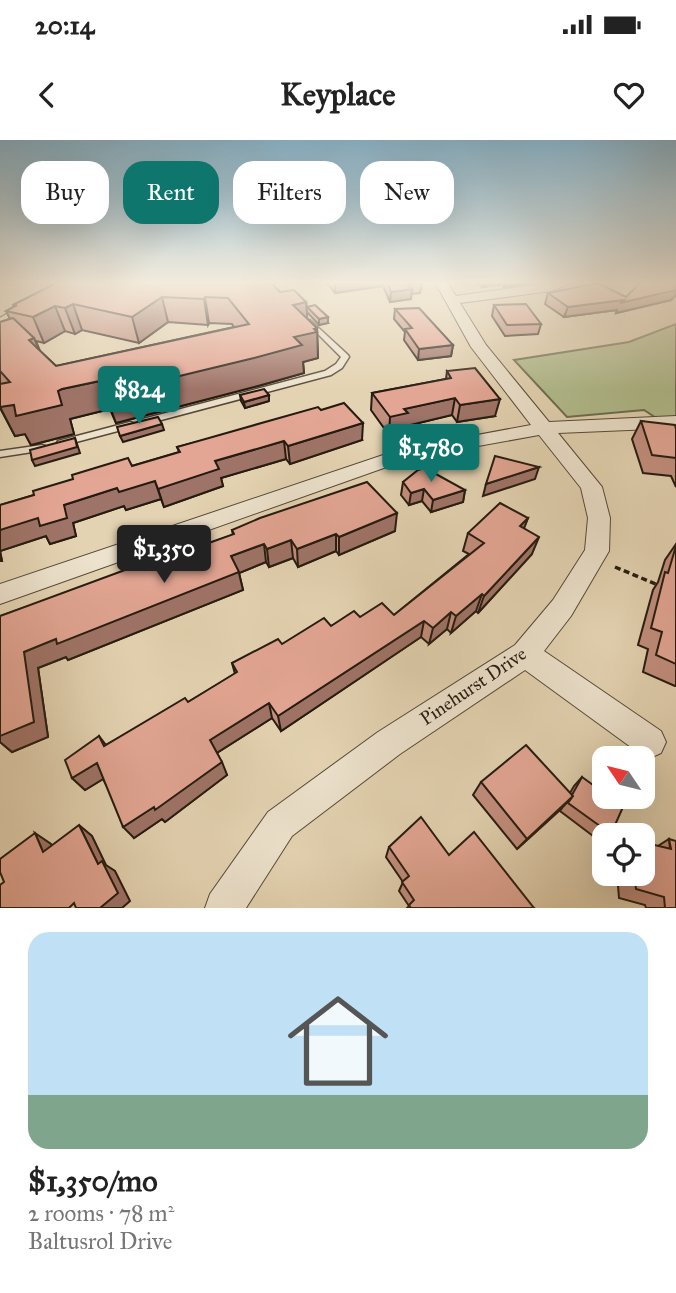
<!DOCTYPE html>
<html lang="en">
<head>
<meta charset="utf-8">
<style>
	body { margin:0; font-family:"IM FELL Great Primer",serif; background:#f6f6f6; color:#222; height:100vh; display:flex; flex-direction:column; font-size:26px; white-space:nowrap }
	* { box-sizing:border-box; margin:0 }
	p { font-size:23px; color:#767676 }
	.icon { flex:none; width:38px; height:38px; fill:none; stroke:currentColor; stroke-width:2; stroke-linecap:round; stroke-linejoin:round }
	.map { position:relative; height:768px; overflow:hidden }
	.details { display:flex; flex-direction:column; background:#fff; flex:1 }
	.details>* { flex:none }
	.top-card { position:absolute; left:21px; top:21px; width:635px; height:63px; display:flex; gap:14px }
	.needle { width:46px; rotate:305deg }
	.tools { position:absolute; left:592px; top:606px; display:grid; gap:14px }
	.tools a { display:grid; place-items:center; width:63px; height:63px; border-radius:14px; background:#fff; box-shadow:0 7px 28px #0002; font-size:35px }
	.price { position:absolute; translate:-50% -60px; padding:0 16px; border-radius:7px; background:#0f766e; color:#fff; font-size:23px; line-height:46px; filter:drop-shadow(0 2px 4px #0008) }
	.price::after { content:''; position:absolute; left:50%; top:42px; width:21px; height:16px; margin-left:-10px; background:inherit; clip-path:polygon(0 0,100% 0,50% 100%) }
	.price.selected { background:#222; color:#fff }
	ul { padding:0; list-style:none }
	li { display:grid; align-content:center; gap:14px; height:371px; padding:0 28px }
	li+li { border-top:2px solid #e0e0e0 }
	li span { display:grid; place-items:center; height:217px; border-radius:21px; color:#555 }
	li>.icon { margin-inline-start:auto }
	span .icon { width:126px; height:126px; fill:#fffc; stroke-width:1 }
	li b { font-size:30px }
	.pill { padding:0 24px; border-radius:21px; background:#fff; box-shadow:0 7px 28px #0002; font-size:24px; line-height:63px }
	.pill.selected { background:#0f766e; color:#fff }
	.status { display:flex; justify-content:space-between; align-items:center; height:49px; padding:0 35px; background:#fff; direction:ltr }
	.status svg { height:19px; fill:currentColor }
	header { display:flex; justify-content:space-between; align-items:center; height:91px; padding:0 28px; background:#fff; font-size:32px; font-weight:700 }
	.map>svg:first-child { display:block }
	.green { fill:#b1bd8e; stroke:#6b6c4f; stroke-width:2 }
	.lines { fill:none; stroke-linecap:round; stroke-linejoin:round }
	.lane-casing { stroke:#554938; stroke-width:3 }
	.street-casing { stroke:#554938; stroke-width:2 }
	.path { stroke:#251b10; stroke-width:3.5; stroke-dasharray:6 3.5; stroke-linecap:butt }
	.lane { fill:#ede2cd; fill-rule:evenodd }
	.street { fill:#ede2cd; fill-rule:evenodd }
	.wall { fill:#c38f7f; stroke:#251b10; stroke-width:2; fill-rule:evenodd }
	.shaded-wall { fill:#9f7468; stroke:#251b10; stroke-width:2 }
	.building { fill:#e3a694; stroke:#251b10; stroke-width:2 }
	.labels { text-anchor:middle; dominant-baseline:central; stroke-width:6; stroke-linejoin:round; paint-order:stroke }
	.street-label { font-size:19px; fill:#251b10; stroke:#ede2cd }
</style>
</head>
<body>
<div class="status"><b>20:14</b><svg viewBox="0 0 49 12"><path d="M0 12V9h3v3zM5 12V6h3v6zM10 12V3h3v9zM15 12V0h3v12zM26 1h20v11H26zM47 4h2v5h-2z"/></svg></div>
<header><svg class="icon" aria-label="back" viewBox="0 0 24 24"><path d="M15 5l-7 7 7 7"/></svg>Keyplace<svg class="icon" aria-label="heart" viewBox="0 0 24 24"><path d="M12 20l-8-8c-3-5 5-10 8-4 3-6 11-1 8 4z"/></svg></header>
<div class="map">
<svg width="676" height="768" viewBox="0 0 676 768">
	<rect width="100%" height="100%" fill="#e4d3b2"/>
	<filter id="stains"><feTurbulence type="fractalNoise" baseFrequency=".00286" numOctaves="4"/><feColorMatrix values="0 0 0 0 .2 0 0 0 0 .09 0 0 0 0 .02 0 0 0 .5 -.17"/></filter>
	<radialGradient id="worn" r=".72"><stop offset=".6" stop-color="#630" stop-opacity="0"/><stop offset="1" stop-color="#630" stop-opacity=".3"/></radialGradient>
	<path class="green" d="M676,184V291L644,270L567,277L514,220L629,202Z"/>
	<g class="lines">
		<defs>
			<g id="lane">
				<path d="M17,168L22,169L4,181H0V178Z"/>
				<path d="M306,180H310L348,215L349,217L342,228L331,235L146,284L142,281L143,279L325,231L336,224L341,217L306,182Z"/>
				<path d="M130,282L133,283V287L61,306L57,303L58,301Z"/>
				<path d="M42,305L45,306L47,308L45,310L0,317V311Z"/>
			</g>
			<path id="street" d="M435,142H447L456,156L555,142H576L551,151L460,163L486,205L549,282L676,276V288L558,293L602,347L610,378L609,411L571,476L544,511L661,591L666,602L661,613L650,618L639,613L525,530L400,614L292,696L246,768H205L210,754L268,672L378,592L515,505L553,460L585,410L588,378L581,348L539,295L412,318L0,464V444L401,309L531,285L471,207Z"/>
		</defs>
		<use href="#lane" class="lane-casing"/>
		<use href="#street" class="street-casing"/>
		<path class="path" d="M615,427L658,445"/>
		<use href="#lane" class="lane"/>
		<use href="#street" class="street"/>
	</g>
	<g class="wall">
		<path d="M49,142H270L280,152L306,162L307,167L328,183L319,185L307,172V179L317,188L318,215V218L303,222L304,233L258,246L116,283L110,269L70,279L74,294L31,305L25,294L15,296L0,268V244H1L0,243V182L10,179L6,171L14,167L13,165L51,146ZM168,182L208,185L209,183L232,184L234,187L56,226L40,211L36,201L44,203L65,191L75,194L82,190L139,203Z"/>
		<path d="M326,142H421L422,143L420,153L411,154V159L390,162L383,146L335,153Z"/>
		<path d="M476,142H536L504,147L502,144L482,147Z"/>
		<path d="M676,142V155L671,160L616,173L617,170L564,177L545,164L548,153L626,157Z"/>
		<path d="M494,165L541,184L538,194L505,196L492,176Z"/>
		<path d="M395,169L453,205L451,216L418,220L404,200L405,192L394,179Z"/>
		<path d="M447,231L495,276L457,282L452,275L406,286V291L389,295L371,270L372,253L446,239Z"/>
		<path d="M240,255L269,261L245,268L241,261Z"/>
		<path d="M321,270L362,300L290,324L286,319L221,338L223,346L164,367L161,359L126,370L124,366L73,383L76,396L50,404L46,396L0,411L2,421H0V365L179,312L177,307Z"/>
		<path d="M641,281L676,289V347L671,336L643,333L632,299Z"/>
		<path d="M403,342L465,350L463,362L431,372L422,361L409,365L401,355Z"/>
		<path d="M528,378L524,388L532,414L478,473L476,471L451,493L447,489L429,504L421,497L281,591L272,578L217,613L227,635L165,682L162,679L134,698L103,639L85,650L72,638L99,596L106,605L188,562L235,534L232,523L331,486L360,477L394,475L469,414L463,411L468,393Z"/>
		<path d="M232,390L395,391L339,415L336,411L298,427L293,418L269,427L266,422L239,433L243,450L68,520L66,517L38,528L48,597L12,612L0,602V476L233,395Z"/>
		<path d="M676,404V545L675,546L643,532L648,509L638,505L653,450L658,442L665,420Z"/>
		<path d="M582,637L611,694L604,695V699L601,702L560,671L562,668L517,709L473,655L481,642L570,653L574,646Z"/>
		<path d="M669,699L676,768H646L645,765L619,758L617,733H642L658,706Z"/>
		<path d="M389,707L449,715L534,768H407L409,766L399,751L403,742L386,717Z"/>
	</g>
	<g class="shaded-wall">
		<path d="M383,142V146L335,153V143Z"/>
		<path d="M483,142H503L502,144L482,147Z"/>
		<path d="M505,142H536L504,147Z"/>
		<path d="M412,149L411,159L390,162L391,152Z"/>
		<path d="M676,150V155L671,160L616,173L617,170L564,177L568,167Z"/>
		<path d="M162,157L168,182L139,203L132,177Z"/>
		<path d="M205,157L209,183L208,185L204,159Z"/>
		<path d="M306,162L308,187L293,165Z"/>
		<path d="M73,164L82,190L75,194L65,168Z"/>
		<path d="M55,166L65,191L44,203L33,177Z"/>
		<path d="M328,177V183L319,185V179Z"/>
		<path d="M317,188L318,218L303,222L304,233L258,246L116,283L105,254L294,197Z"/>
		<path d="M34,198L46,225L29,200Z"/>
		<path d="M453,205L451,216L418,220L419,209Z"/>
		<path d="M100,241L110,269L70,279L74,294L31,305L25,294L15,296L0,267L62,249Z"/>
		<path d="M269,255V261L245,268L244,262Z"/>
		<path d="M455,258L452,275L406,286V291L389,295L390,277L404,269Z"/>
		<path d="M500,259L495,276L457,282L460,265Z"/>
		<path d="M363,283L362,300L290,324L288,306Z"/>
		<path d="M162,284L164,290L123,302L120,296Z"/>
		<path d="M75,298L80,313L35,326L32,320Z"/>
		<path d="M284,301L286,319L221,338L223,346L164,367L158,349L215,321Z"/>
		<path d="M539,327L535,339L483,356L486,344Z"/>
		<path d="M155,341L161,359L126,370L124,366L73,383L76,396L50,404L46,396L0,411L2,421H0V390L64,365L117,348Z"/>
		<path d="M424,349L422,361L409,365L411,353Z"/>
		<path d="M465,350L463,362L431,372L433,360Z"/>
		<path d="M397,373L395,391L339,415V397Z"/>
		<path d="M528,378L521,396L520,386Z"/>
		<path d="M336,394V411L298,427L297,409Z"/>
		<path d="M539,397L532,414L478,473L484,456Z"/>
		<path d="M291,400L293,418L269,427L267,409Z"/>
		<path d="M264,404L266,422L239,433L243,450L68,520L66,517L38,528L48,597L12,612L0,602V596L24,512L231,416Z"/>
		<path d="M482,454L476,471L451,493L456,476Z"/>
		<path d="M451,472L447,489L429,504L433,488Z"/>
		<path d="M424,481L421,497L281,591L278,576Z"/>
		<path d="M269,563L272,578L215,614L210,600Z"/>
		<path d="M222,622L227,635L165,682L162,679L134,698L123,687Z"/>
		<path d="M97,623L108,636L85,650L72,638Z"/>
		<path d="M573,656L561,669L517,709L527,699Z"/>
		<path d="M79,685L92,696L106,725L115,731L130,761L122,768H100L98,724Z"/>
		<path d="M35,693L51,704L58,722L43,712Z"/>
	</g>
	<g class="building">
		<path d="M58,142H270L280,152L294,150L306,162L293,165L317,188L314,189L317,192L294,197L302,205L254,218L105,254L100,241L62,249L58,251L62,265L16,276L14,265L0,267V244L10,242L0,231V182L13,178L34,198L29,200L33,204L56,226L249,184L228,158L205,157L204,159L162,157L132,177L73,164L65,168L55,166L33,177L6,171L17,165H13Z"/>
		<path d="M387,142H421L422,143L407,144L412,149L391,152Z"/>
		<path d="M641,142H676V150L620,163L624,160L568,167L548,153L598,143L626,157Z"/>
		<path d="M526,164L541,184L507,185L494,165Z"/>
		<path d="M315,165L328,177L319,179L307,167Z"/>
		<path d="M419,168L453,205L419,209L405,189L412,188L395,169Z"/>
		<path d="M475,228L500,259L460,265L455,258L404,269L408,273L390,277L372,253L451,238L447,231Z"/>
		<path d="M264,249L269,255L244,262L240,255Z"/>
		<path d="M344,263L363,283L288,306L284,301L215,321L219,329L158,349L155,341L119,352L117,348L64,365L67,378L40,386L38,378L0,390V365L34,355L33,351L73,339L72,335L128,318L132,326L180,312L177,307L318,267L321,270Z"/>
		<path d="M158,277L162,284L120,296L117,287Z"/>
		<path d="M641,281L675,285L676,289V318L652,315Z"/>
		<path d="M75,298L77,307L32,320L30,310Z"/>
		<path d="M495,316L539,327L486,344Z"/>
		<path d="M425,328L465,350L433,360L424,349L411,353L403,342L418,330Z"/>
		<path d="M367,342L397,373L339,397L336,394L297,409L291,400L267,409L264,404L231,416L239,432L57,504L56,499L24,512L34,582L0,596V476L190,406L192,409L234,394L232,390L260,378Z"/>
		<path d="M500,363L528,378L520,386L539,397L484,456L482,454L456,476L451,472L433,488L424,481L278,576L269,563L210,600L222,622L155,670L154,667L123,687L97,623L72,638L65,620L99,596L104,606L185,558L188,562L237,532L232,523L278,499L282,504L324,478L331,486L354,471L360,477L382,463L394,475L484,403L468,393Z"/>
		<path d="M676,406V524L656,515L662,492L651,488L665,432L668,433Z"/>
		<path d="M526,605L573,656L527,699L481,642Z"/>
		<path d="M582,637L604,653V656H609L623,667L611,694L568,663L573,656L572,655Z"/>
		<path d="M421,677L449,715L474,692L534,768H411L409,765L414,760L402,742L409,736L389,707Z"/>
		<path d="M79,685L98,724L102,721L118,753L100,768H76L74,763L69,768H0V745L4,742L0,732V719L35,693L43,712Z"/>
		<path d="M669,699L676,701V768H665L664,757L636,749L634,733H642V702L671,709Z"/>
	</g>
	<linearGradient id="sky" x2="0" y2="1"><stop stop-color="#87b6cf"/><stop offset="0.57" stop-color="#f3ebdc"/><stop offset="1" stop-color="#f3ebdc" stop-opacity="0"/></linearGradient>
	<rect width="676" height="250" fill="url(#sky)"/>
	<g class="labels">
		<g class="street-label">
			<text transform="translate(473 546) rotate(-34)">Pinehurst Drive</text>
		</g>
	</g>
	<rect width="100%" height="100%" filter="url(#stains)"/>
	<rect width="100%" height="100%" fill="url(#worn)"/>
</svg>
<div class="tools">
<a><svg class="needle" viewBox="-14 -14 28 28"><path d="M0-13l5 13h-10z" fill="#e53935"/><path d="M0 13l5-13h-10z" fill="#767676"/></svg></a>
<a><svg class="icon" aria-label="locate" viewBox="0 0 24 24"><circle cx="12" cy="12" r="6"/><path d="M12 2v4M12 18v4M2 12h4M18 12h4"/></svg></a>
</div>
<b class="price" style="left:139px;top:286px">$824</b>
<b class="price" style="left:431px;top:344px">$1,780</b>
<b class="price selected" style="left:164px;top:445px">$1,350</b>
<div class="top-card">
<a class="pill">Buy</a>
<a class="pill selected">Rent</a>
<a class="pill">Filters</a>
<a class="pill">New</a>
</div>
</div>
<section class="details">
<ul>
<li><span style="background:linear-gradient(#bfe0f5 75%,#7fa58c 0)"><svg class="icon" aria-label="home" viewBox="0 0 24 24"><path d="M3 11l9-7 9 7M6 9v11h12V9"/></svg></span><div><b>$1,350/mo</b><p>2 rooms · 78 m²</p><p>Baltusrol Drive</p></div></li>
</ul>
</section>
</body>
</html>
